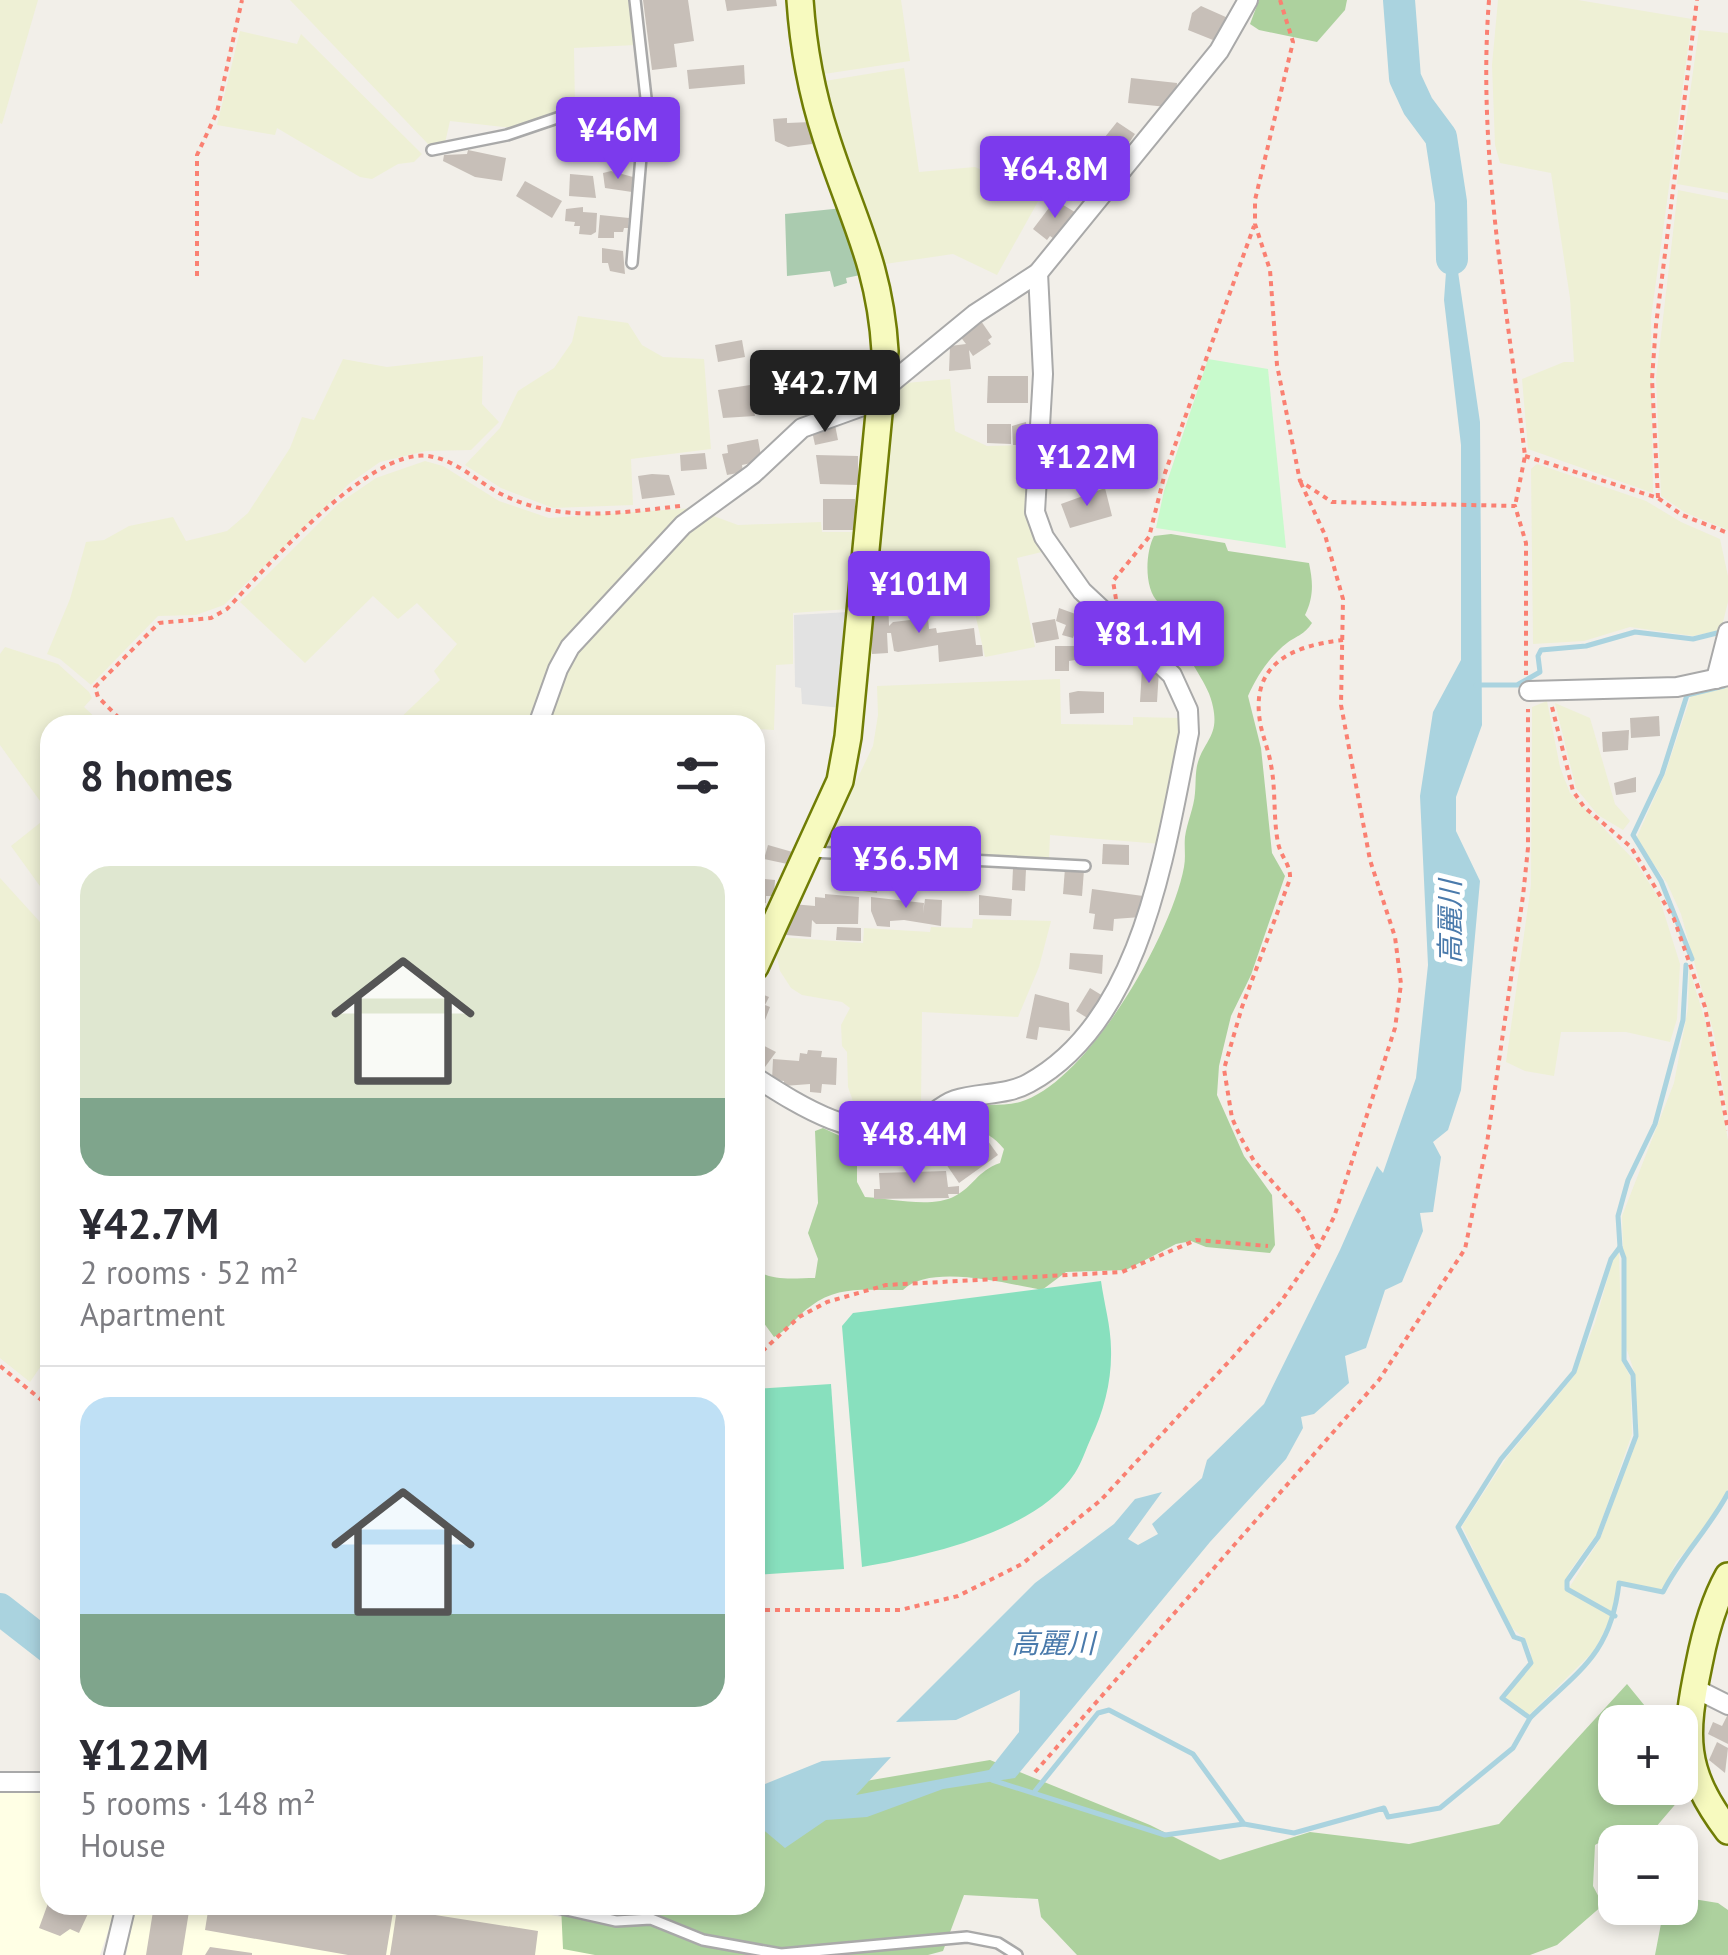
<!DOCTYPE html>
<html lang="en">
<head>
<meta charset="utf-8">
<style>
	body { margin:0; font-family:"PT Sans","Noto Sans JP",sans-serif; background:#f2f2f3; color:#2b2b33; height:100vh; display:flex; flex-direction:column; font-size:38px; white-space:nowrap }
	* { box-sizing:border-box; margin:0 }
	p { font-size:32px; color:#7c7c81 }
	.icon { flex:none; width:55px; height:55px; fill:none; stroke:currentColor; stroke-width:2; stroke-linecap:round; stroke-linejoin:round }
	.map { position:relative; flex:1; overflow:hidden }
	.panel { position:absolute; left:40px; top:715px; width:725px; height:1200px; display:flex; flex-direction:column; background:#fff; border-radius:30px; box-shadow:0 5px 15px #0003 }
	.panel>* { flex:none }
	.controls { position:absolute; left:1598px; top:1705px; display:grid; gap:20px }
	.controls a { display:grid; place-items:center; width:100px; height:100px; border-radius:20px; background:#fff; box-shadow:0 5px 15px #0003; font-size:50px }
	.price { position:absolute; translate:-50% -85px; padding:0 22px; border-radius:10px; background:#7c3aed; color:#fff; font-size:32px; line-height:65px; filter:drop-shadow(0 2px 5px #0008) }
	.price::after { content:''; position:absolute; left:50%; top:60px; width:30px; height:22px; margin-left:-15px; background:inherit; clip-path:polygon(0 0,100% 0,50% 100%) }
	.price.active { background:#222; color:#fff }
	ul { padding:0; list-style:none }
	li { display:grid; align-content:center; gap:20px; height:530px; padding:0 40px }
	li+li { border-top:2px solid #e1e1e2 }
	li span { display:grid; place-items:center; height:310px; border-radius:30px; color:#555 }
	li>.icon { margin-inline-start:auto }
	span .icon { width:180px; height:180px; fill:#fffc; stroke-width:1 }
	li b { font-size:42px }
	h2 { display:flex; justify-content:space-between; align-items:center; height:120px; padding:0 40px; font-size:42px }
	.map>svg:first-child { display:block }
	.education { fill:#ffffe5 }
	.farmland { fill:#eef0d5 }
	.forest { fill:#add19e }
	.cemetery { fill:#aacbaf }
	.park { fill:#c8facc }
	.pitch { fill:#88e0be }
	.parking { fill:#e2e2e2 }
	.water { fill:#aad3df }
	.lines { fill:none; stroke-linecap:round; stroke-linejoin:round }
	.stream { stroke:#aad3df; stroke-width:5 }
	.river { stroke:#aad3df; stroke-width:32 }
	.building { fill:#c7bfb8 }
	.lane-casing { stroke:#a9a9a9; stroke-width:14 }
	.street-casing { stroke:#a9a9a9; stroke-width:22 }
	.secondary-casing { stroke:#707d05; stroke-width:30 }
	.path { stroke:#fa8072; stroke-width:4; stroke-dasharray:5 5; stroke-linecap:butt }
	.lane { stroke:#fff; stroke-width:9 }
	.street { stroke:#fff; stroke-width:18 }
	.secondary { stroke:#f7fabf; stroke-width:25 }
	.labels { text-anchor:middle; dominant-baseline:central; stroke-width:10; stroke-linejoin:round; paint-order:stroke }
	.water-label { font-size:28px; font-style:italic; fill:#4a7aab; stroke:#fff }
</style>
</head>
<body>
<div class="map">
<svg width="1728" height="1955" viewBox="0 0 1728 1955">
	<rect width="100%" height="100%" fill="#f2efe9"/>
	<g class="education">
		<path d="M0,1788H50V1905H117L100,1955H0Z"/>
		<path d="M136,1905H500L753,1955H126Z"/>
	</g>
	<g class="farmland">
		<path d="M0,0H38L2,124L0,123Z"/>
		<path d="M290,0H631L636,45L574,48L575,109L512,128L450,121L445,143L436,145L428,144Z"/>
		<path d="M812,0H901L910,61L824,74Z"/>
		<path d="M1498,0H1578L1692,19L1651,318L1653,493L1528,449L1522,379L1564,362H1574L1570,298L1551,173L1500,163L1495,145L1492,65Z"/>
		<path d="M1699,30L1728,33V193L1677,184Z"/>
		<path d="M240,31L297,44L301,34L422,154L414,162L398,164L372,179L360,177L277,128L275,135L217,125Z"/>
		<path d="M904,68L919,172L975,167L1041,196L997,275L953,254L885,264L842,145L825,81Z"/>
		<path d="M1678,190L1728,200V530L1686,513L1661,496L1656,378Z"/>
		<path d="M578,316L628,323L642,345L663,357L704,359L711,449L631,459L633,505L553,508L501,488L465,465L500,428L518,391L554,368L572,342Z"/>
		<path d="M483,356L482,404L499,422L471,450L426,451L380,462L350,483L224,605L196,615L158,616L91,685L60,659L47,654L70,599L86,542L104,540L129,526L173,517L186,541L227,531L248,513L290,448L302,417L314,420L343,359L387,367Z"/>
		<path d="M950,379L955,431L987,446L1034,445L1046,551L1017,558L1035,647L985,657L964,565L872,576L889,400L906,383Z"/>
		<path d="M425,461L443,466L499,501L549,518L693,508L580,628L533,725H393L440,680L434,671L457,644L417,603L398,619L373,596L305,663L240,602L338,504L376,478Z"/>
		<path d="M1537,464L1646,501L1681,522L1720,539L1728,576V602L1721,630L1693,636L1630,627L1584,641L1533,644L1531,469Z"/>
		<path d="M708,514L738,525L821,522L822,532H857L849,609L793,613V664L776,665L774,730L755,729V725H547L563,671L584,643Z"/>
		<path d="M5,647L58,664L89,692L92,698L84,707L103,725H50V815L0,745V654Z"/>
		<path d="M1060,679L1061,724L1133,725V717L1181,718L1161,844L1050,835L1049,860L825,846L873,746L878,715L877,686Z"/>
		<path d="M1728,687V1119L1714,1034L1681,914L1667,883L1636,839L1665,774L1691,696Z"/>
		<path d="M1547,701L1560,767L1570,793L1635,861L1660,900L1680,964L1677,1019L1670,1042L1626,1032H1561L1554,1076L1525,1071L1506,1062L1531,885L1532,707Z"/>
		<path d="M1555,703L1590,718L1615,804L1630,821L1623,830L1598,815L1576,788Z"/>
		<path d="M50,815V900L11,846Z"/>
		<path d="M0,878L50,933V1353L30,1382L0,1358Z"/>
		<path d="M973,919L1051,921L1039,967L1018,1017L922,1012L921,1108L914,1115L898,1120L864,1118L857,1113L848,1087L847,1052L842,1046L841,1025L850,1008L842,1002L802,995L791,988L780,971L775,949L778,937L863,943L864,928L930,932L931,927L972,928Z"/>
		<path d="M1689,968L1707,1027L1728,1140V1489L1709,1524L1676,1562L1662,1591L1617,1581L1614,1614L1569,1588L1600,1539L1638,1433L1635,1374L1626,1347L1622,1216L1674,1083L1688,1008Z"/>
		<path d="M1619,1252L1622,1361L1630,1376L1632,1434L1597,1534L1569,1572L1564,1588L1612,1616L1594,1651L1529,1715L1504,1697L1531,1667V1652L1525,1639L1511,1627L1462,1526L1507,1457L1574,1376L1595,1323L1613,1259Z"/>
	</g>
	<g class="forest">
		<path d="M1259,0H1347L1345,10L1317,42L1259,30L1250,24Z"/>
		<path d="M1171,534L1225,543L1228,551L1309,563C1313,582 1314,597 1305,615L1312,623C1304,635 1298,635 1287,643C1269,657 1257,676 1248,696L1261,748L1272,853L1285,876L1251,975L1231,1016L1219,1066L1217,1095L1244,1156L1272,1195L1275,1245L1270,1253L1206,1247L1191,1241L1176,1244L1126,1270L1066,1272L1042,1290C1008,1284 931,1263 903,1290C871,1291 839,1284 811,1306C797,1315 790,1329 774,1337L755,1311V1269C772,1282 795,1278 815,1278L818,1259L808,1233L818,1203L815,1131L823,1128L857,1144V1182L865,1197C890,1198 931,1209 955,1196C973,1187 977,1171 1000,1163L1004,1149C975,1112 949,1142 917,1160L873,1150L870,1140C893,1142 916,1137 935,1125C943,1120 951,1111 960,1108C979,1103 1002,1107 1020,1102C1088,1082 1172,934 1184,867C1186,857 1184,847 1185,837C1187,822 1194,808 1195,793C1196,784 1195,771 1198,762C1205,740 1219,735 1213,707C1209,683 1188,663 1181,639L1162,630L1154,613L1159,603C1144,590 1145,553 1154,536Z"/>
		<path d="M1627,1684L1658,1722H1615V1788H1677L1679,1800L1644,1841L1618,1832L1595,1845L1593,1886L1603,1905L1557,1945L1530,1955H1077L1041,1917L1038,1899L964,1895L943,1951L928,1955H595L563,1949L561,1905H755V1818L836,1786L990,1760L1150,1825L1220,1860L1310,1832L1409,1844L1499,1824Z"/>
		<path d="M1687,1898L1718,1903L1728,1910V1955H1655L1664,1908H1680V1899Z"/>
	</g>
	<path class="cemetery" d="M843,208L865,274L846,278L847,283L834,287L830,271L787,276L785,214Z"/>
	<path class="park" d="M1208,359L1268,369L1286,548L1156,528L1164,491Z"/>
	<g class="pitch">
		<path d="M1101,1281C1104,1303 1111,1327 1111,1349C1112,1380 1104,1411 1091,1438C1086,1449 1082,1462 1075,1473C1037,1531 927,1556 862,1567L842,1326L853,1313Z"/>
		<path d="M831,1384L844,1569L755,1575V1389Z"/>
	</g>
	<path class="parking" d="M849,612L842,708L802,704L801,688L795,687L794,615Z"/>
	<path class="water" d="M1450,217L1480,422L1482,725L1456,797V831L1480,881L1461,1090L1448,1130L1433,1142L1441,1157L1433,1212L1420,1213L1423,1231L1402,1282L1385,1290L1366,1348L1345,1356L1349,1383L1314,1414L1301,1417L1303,1428L1286,1459L1210,1542L1015,1778L943,1789L867,1817L826,1820L785,1848L755,1823V1788L822,1761L891,1757L856,1795L989,1770L1019,1732L1020,1690L956,1720L896,1722L1035,1583L1114,1524L1135,1499L1162,1492L1128,1539L1138,1545L1158,1534L1152,1524L1202,1478L1207,1460L1264,1404L1340,1250L1377,1166L1383,1173L1416,1078L1428,965L1420,796L1433,712L1461,660V445L1444,300Z"/>
	<g class="lines">
		<g class="stream">
			<path d="M1476,685H1517L1540,672L1538,656L1541,650L1586,646L1635,632L1693,639L1725,631"/>
			<path d="M1692,959L1661,881L1633,835L1662,774L1687,695L1724,686"/>
			<path d="M1615,1616L1567,1589V1581L1598,1537L1636,1436L1633,1375L1624,1360V1258L1620,1247"/>
			<path d="M1530,1718C1578,1671 1611,1655 1619,1583L1663,1592C1681,1556 1709,1529 1728,1493"/>
			<path d="M992,1780L1165,1835L1244,1824"/>
			<path d="M1035,1791L1098,1713L1109,1710L1193,1754L1244,1824L1294,1833L1384,1808L1388,1817L1440,1808L1513,1748L1530,1718L1502,1698L1531,1663L1523,1640L1514,1637L1458,1527L1501,1459L1574,1372L1611,1259L1620,1247L1618,1216L1628,1180L1655,1124L1683,1020L1686,965"/>
		</g>
		<g class="river">
			<path d="M1399,0L1405,78L1418,106L1441,137L1451,202L1452,259"/>
			<path d="M0,1609L50,1648"/>
		</g>
	</g>
	<g class="building">
		<path d="M643,0H688L694,41L674,44L677,67L652,70Z"/>
		<path d="M725,0H776L777,6L727,11Z"/>
		<path d="M1201,6L1228,18L1218,42L1188,30L1192,13Z"/>
		<path d="M744,65L745,84L689,89L687,70Z"/>
		<path d="M1131,78L1177,83L1176,99L1169,98L1167,107L1128,103Z"/>
		<path d="M787,118V123L811,122L812,144L788,147L775,141L773,119Z"/>
		<path d="M1117,122L1135,134L1126,147L1113,138L1126,149L1099,190L1076,173Z"/>
		<path d="M468,150L506,158L502,181L475,177L443,161L444,155L467,154Z"/>
		<path d="M1039,152L1058,157L1047,180L1030,173Z"/>
		<path d="M611,171L633,177L632,192L605,188L603,173Z"/>
		<path d="M570,174L593,176L596,198L569,196Z"/>
		<path d="M525,181L562,201L552,218L516,196Z"/>
		<path d="M1055,200L1078,214L1057,241L1050,236L1047,240L1033,229Z"/>
		<path d="M583,207V212L597,213L596,232L591,235L579,234L580,226H574L575,222L565,221L566,209Z"/>
		<path d="M600,215L629,218L628,228H624L623,232H614V238H598Z"/>
		<path d="M602,248L623,251L625,274L610,271L608,263H602Z"/>
		<path d="M981,321L992,337L988,340L991,344L973,356L969,350L971,369L949,371L950,346L966,344L959,335Z"/>
		<path d="M742,340L745,357L718,362L715,345Z"/>
		<path d="M988,376H1028V403H987Z"/>
		<path d="M750,385L755,416L723,418L718,390Z"/>
		<path d="M1026,422L1029,445H1013L1012,426Z"/>
		<path d="M987,424H1011V444L987,443Z"/>
		<path d="M835,425L838,440L815,445L812,431Z"/>
		<path d="M758,439L761,456L756,462L742,465L743,472L727,475L722,454L728,453L727,445Z"/>
		<path d="M705,453L707,469L681,471L680,455Z"/>
		<path d="M816,455L858,456V485L820,484Z"/>
		<path d="M652,474L669,475L675,495L642,499L638,476Z"/>
		<path d="M1105,488L1112,516L1070,528L1061,504Z"/>
		<rect x="823" y="499" width="32" height="31"/>
		<path d="M963,569L967,606L914,610L912,597L925,595L922,574Z"/>
		<path d="M888,599L889,626L893,622L928,618L929,629L936,628L937,633L974,628L976,645H982L983,656L939,662L938,645L898,652L894,651L891,633H887L888,653L872,654L870,600Z"/>
		<path d="M1059,608L1081,616L1073,638L1062,635L1066,625L1056,621Z"/>
		<path d="M1055,619L1059,639L1036,643L1032,623Z"/>
		<path d="M1055,646H1075V660L1069,661V671H1055Z"/>
		<path d="M1142,669L1159,670L1157,702H1140Z"/>
		<path d="M1078,691L1104,692V713L1070,714L1069,693Z"/>
		<path d="M1659,716L1660,736L1631,738L1630,718Z"/>
		<path d="M1629,730L1628,750L1603,752L1602,732Z"/>
		<path d="M1636,777V792L1616,795L1614,783Z"/>
		<path d="M1103,844L1129,845V865L1102,864Z"/>
		<path d="M768,845L796,853L792,865L764,859Z"/>
		<path d="M850,864L879,869L877,893L848,889Z"/>
		<path d="M1013,868L1026,869L1025,891L1012,890Z"/>
		<path d="M1065,868L1084,870L1082,896L1063,894Z"/>
		<path d="M755,878L775,880L774,896H766V903L755,902Z"/>
		<path d="M1092,889L1143,896L1141,917L1114,919L1113,931L1093,929L1095,914L1089,913Z"/>
		<path d="M825,894L859,897L858,924H816L812,920L811,937L786,935L792,904L815,906V897L825,898Z"/>
		<path d="M979,895L1012,899L1011,916L979,915Z"/>
		<path d="M871,897L924,903L923,913L925,899L942,900L941,926L904,920L890,921V927L877,926L871,911Z"/>
		<path d="M837,927L861,928V941L836,940Z"/>
		<path d="M1070,953L1103,955L1102,974L1069,969Z"/>
		<path d="M1090,988L1103,996L1089,1019L1076,1011Z"/>
		<path d="M756,992L769,997L765,1005L770,1007L762,1028L755,1026Z"/>
		<path d="M1035,994L1069,1003L1070,1031L1039,1027L1037,1040L1026,1038Z"/>
		<path d="M755,1041L776,1052L765,1067L755,1061Z"/>
		<path d="M808,1050L822,1051L821,1057L837,1058L836,1085L822,1084L821,1093L810,1092V1084L784,1086V1081L772,1080L773,1059L799,1061L800,1053L807,1054Z"/>
		<path d="M983,1134L998,1155L959,1183L946,1164L950,1161L946,1155Z"/>
		<path d="M946,1171L948,1187L959,1186V1194H948L949,1198L874,1199V1189H880L879,1173Z"/>
		<path d="M1728,1714V1744L1708,1734L1713,1722L1722,1726Z"/>
		<path d="M1717,1742L1728,1748L1725,1773L1709,1760Z"/>
		<path d="M50,1898V1905H92L79,1933L70,1929L60,1936L39,1928Z"/>
		<path d="M154,1905H190L182,1955H146Z"/>
		<path d="M209,1905H353L393,1912L386,1955H348L205,1930Z"/>
		<path d="M397,1909L538,1931L535,1955H390Z"/>
		<path d="M210,1947L252,1953V1955H205Z"/>
	</g>
	<g class="lines">
		<defs>
			<g id="lane">
				<path d="M432,150L507,135L569,114L646,107"/>
				<path d="M632,263L646,98L635,0"/>
				<path d="M812,852L1085,866"/>
				<path d="M545,1905L616,1921L651,1919L703,1940L781,1954L967,1937L998,1943L1017,1955"/>
			</g>
			<g id="street">
				<path d="M1716,679L1728,632"/>
				<path d="M1529,691L1677,687L1728,676"/>
				<path d="M538,725L558,669L570,647L683,525L753,474L802,428L863,406L975,314L1038,273L1219,51L1248,0"/>
				<path d="M755,1077C800,1106 862,1146 916,1124C930,1118 940,1105 955,1100C980,1092 1006,1096 1029,1083C1144,1020 1165,848 1189,733L1188,710L1172,675L1082,591L1044,537L1035,512L1043,374L1038,273"/>
				<path d="M1694,1688L1728,1705"/>
				<path d="M0,1782H50"/>
				<path d="M114,1955L126,1905"/>
			</g>
			<g id="secondary">
				<path d="M755,967L840,781L848,737L885,351C880,264 851,216 826,137C812,94 803,45 800,0"/>
				<path d="M1728,1576C1713,1603 1705,1633 1699,1664C1684,1736 1682,1770 1728,1831"/>
			</g>
		</defs>
		<use href="#lane" class="lane-casing"/>
		<use href="#street" class="street-casing"/>
		<use href="#secondary" class="secondary-casing"/>
		<g class="path">
			<path d="M1280,0L1293,42L1255,200V224L1270,270L1277,365L1300,481L1332,502L1515,506L1526,543V675"/>
			<path d="M1489,0C1477,152 1507,305 1525,456L1515,506"/>
			<path d="M197,276V155L217,112L242,0"/>
			<path d="M1525,456L1658,498L1682,515L1728,533"/>
			<path d="M1658,498L1652,379L1656,325L1697,0"/>
			<path d="M1116,599L1113,581L1149,537L1165,473L1254,226"/>
			<path d="M1552,707L1573,791L1584,807L1631,847L1674,919L1705,1007L1728,1130"/>
			<path d="M126,725L98,697L95,687L159,623L211,618L227,609C266,568 369,448 428,456C457,460 476,481 501,494C559,523 618,513 680,506"/>
			<path d="M1318,1248L1301,1214L1254,1161L1241,1138L1232,1118L1224,1069L1242,1007L1290,879C1291,865 1281,857 1278,843C1273,817 1276,790 1271,765C1269,752 1264,740 1261,727C1248,665 1290,646 1343,640"/>
			<path d="M755,1358L799,1317L827,1302L886,1285L1122,1272L1196,1240L1268,1246"/>
			<path d="M0,1366L50,1407"/>
			<path d="M755,1610H900L958,1596L1022,1564L1101,1500L1234,1356L1280,1303L1318,1248L1334,1217L1395,1028L1401,984L1395,937L1370,860L1341,705L1343,599L1325,535L1300,481"/>
			<path d="M1035,1772L1379,1380L1465,1249L1487,1143L1523,896L1528,848V709"/>
		</g>
		<use href="#lane" class="lane"/>
		<use href="#street" class="street"/>
		<use href="#secondary" class="secondary"/>
	</g>
	<g class="labels">
		<g class="water-label">
			<text transform="translate(1449 922) rotate(-90)">高麗川</text>
			<text x="1053" y="1642">高麗川</text>
		</g>
	</g>
</svg>
<div class="controls">
<a>+</a>
<a>−</a>
</div>
<b class="price" style="left:618px;top:182px">¥46M</b>
<b class="price" style="left:1055px;top:221px">¥64.8M</b>
<b class="price active" style="left:825px;top:435px">¥42.7M</b>
<b class="price" style="left:1087px;top:509px">¥122M</b>
<b class="price" style="left:919px;top:636px">¥101M</b>
<b class="price" style="left:1149px;top:686px">¥81.1M</b>
<b class="price" style="left:906px;top:911px">¥36.5M</b>
<b class="price" style="left:914px;top:1186px">¥48.4M</b>
<section class="panel">
<h2>8 homes<svg class="icon" aria-label="filters" viewBox="0 0 24 24"><path d="M4 7h16M4 17h16"/><circle cx="9" cy="7" r="2"/><circle cx="15" cy="17" r="2"/></svg></h2>
<ul>
<li><span style="background:linear-gradient(#dfe7d0 75%,#7fa58c 0)"><svg class="icon" aria-label="home" viewBox="0 0 24 24"><path d="M3 11l9-7 9 7M6 9v11h12V9"/></svg></span><div><b>¥42.7M</b><p>2 rooms · 52 m²</p><p>Apartment</p></div></li>
<li><span style="background:linear-gradient(#bfe0f5 70%,#7fa58c 0)"><svg class="icon" aria-label="home" viewBox="0 0 24 24"><path d="M3 11l9-7 9 7M6 9v11h12V9"/></svg></span><div><b>¥122M</b><p>5 rooms · 148 m²</p><p>House</p></div></li>
</ul>
</section>
</div>
</body>
</html>
